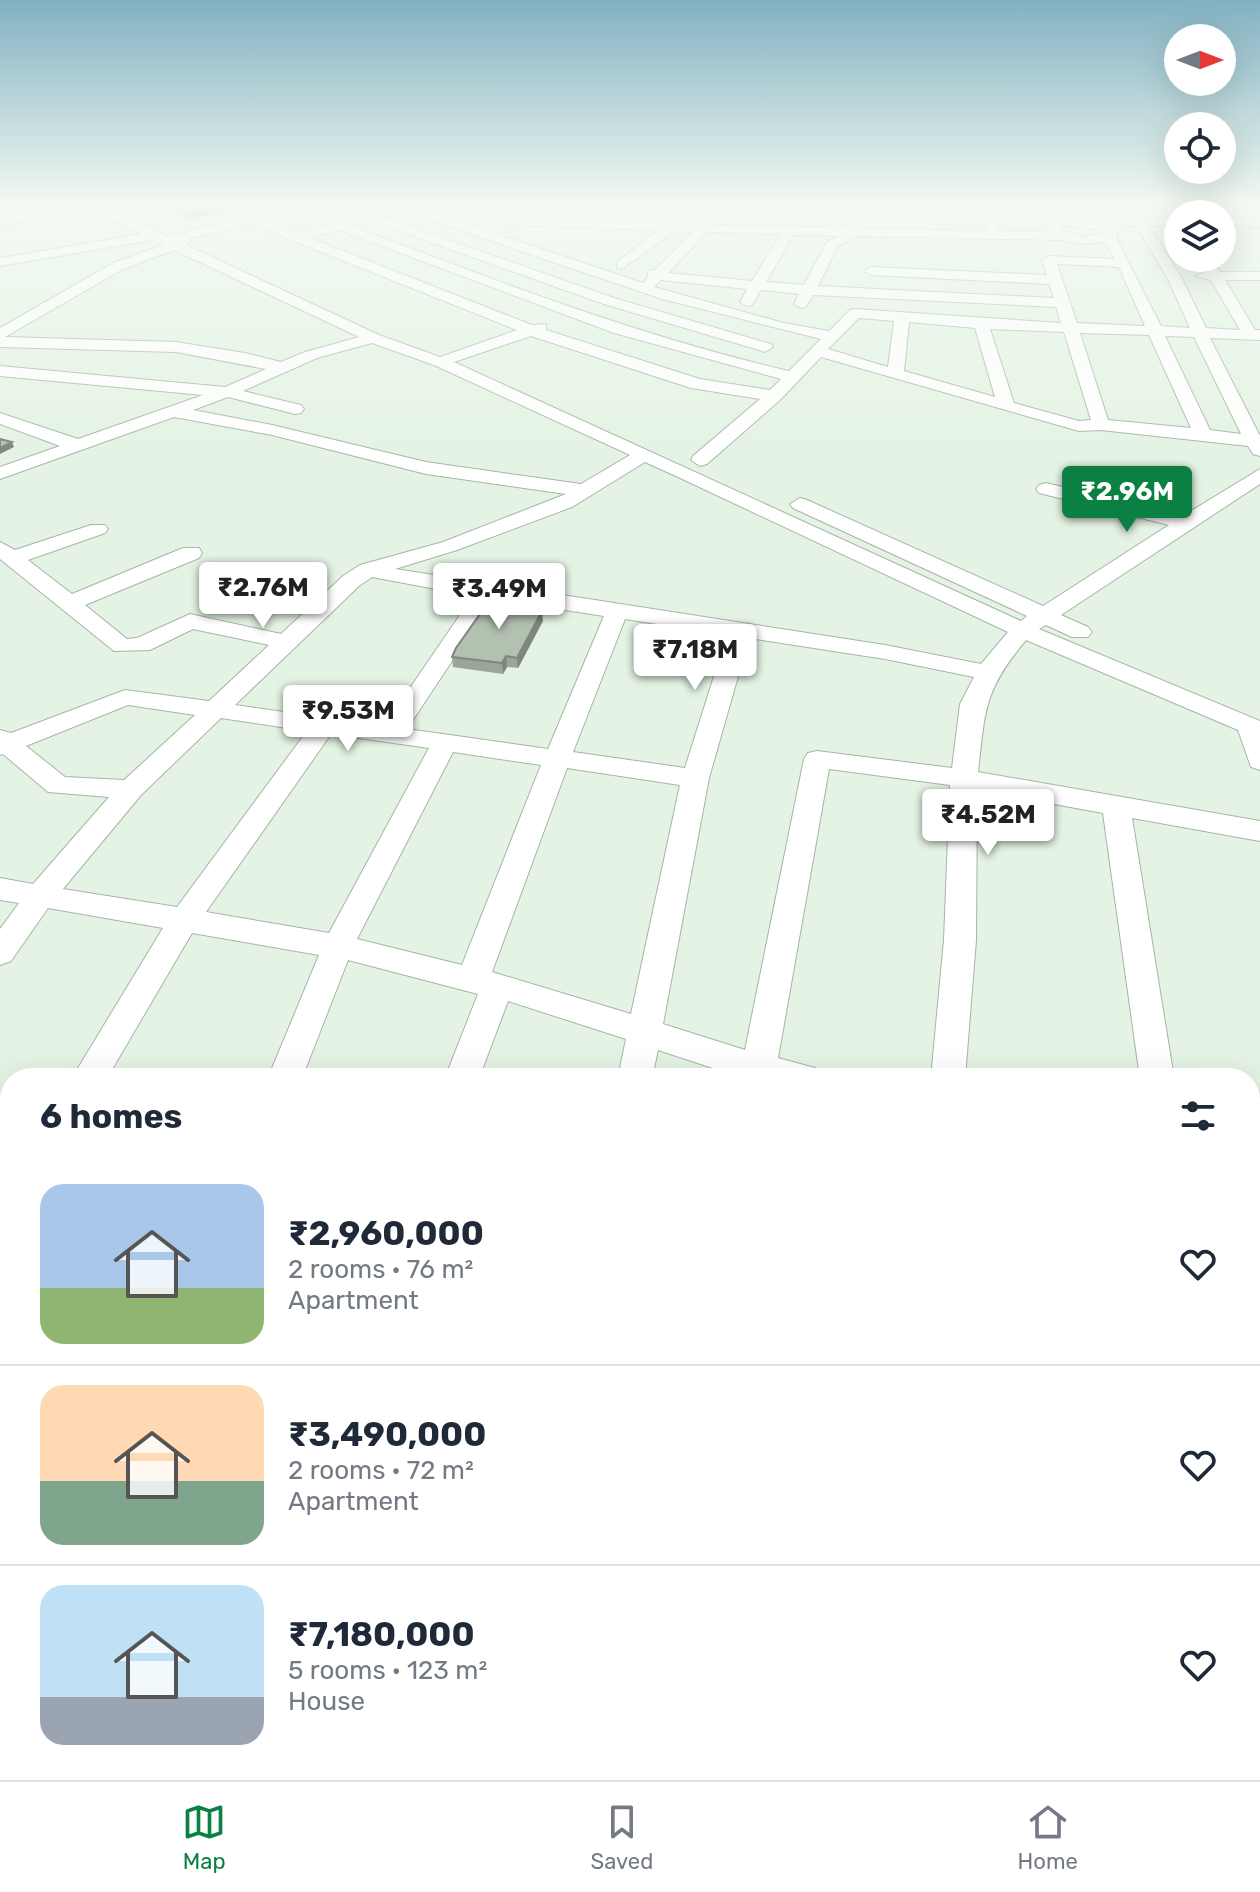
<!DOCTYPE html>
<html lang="en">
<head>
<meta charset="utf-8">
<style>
	body { margin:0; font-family:Rubik,sans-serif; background:#f2f2f3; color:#1f2937; height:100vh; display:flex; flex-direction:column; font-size:30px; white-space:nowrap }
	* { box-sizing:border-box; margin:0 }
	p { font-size:26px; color:#747a83 }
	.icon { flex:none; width:44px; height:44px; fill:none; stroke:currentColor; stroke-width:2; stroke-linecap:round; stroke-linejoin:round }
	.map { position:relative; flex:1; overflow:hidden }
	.details { position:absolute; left:0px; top:1068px; width:1260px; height:712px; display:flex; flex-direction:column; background:#fff; border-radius:32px 32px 0 0; box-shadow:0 8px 32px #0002 }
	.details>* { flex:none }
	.needle { width:52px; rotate:90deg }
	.buttons { position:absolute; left:1164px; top:24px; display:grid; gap:16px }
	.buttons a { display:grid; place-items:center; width:72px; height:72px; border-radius:50%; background:#fff; box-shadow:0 8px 32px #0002; font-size:40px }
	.price { position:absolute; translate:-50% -68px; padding:0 18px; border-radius:8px; background:#fff; color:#222; font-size:26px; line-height:52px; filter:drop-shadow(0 2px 4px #0008) }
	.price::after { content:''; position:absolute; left:50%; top:48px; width:24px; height:18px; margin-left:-12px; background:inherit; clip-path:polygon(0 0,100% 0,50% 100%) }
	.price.current { background:#0b8043; color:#fff }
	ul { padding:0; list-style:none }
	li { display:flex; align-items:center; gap:24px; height:200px; padding:0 40px }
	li+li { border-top:2px solid #e0e1e3 }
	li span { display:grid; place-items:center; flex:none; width:224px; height:160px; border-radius:24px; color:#555 }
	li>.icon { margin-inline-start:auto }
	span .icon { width:96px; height:96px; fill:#fffc; stroke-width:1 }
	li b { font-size:34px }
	h2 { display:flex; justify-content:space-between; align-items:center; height:96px; padding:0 40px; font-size:34px }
	.tab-bar { display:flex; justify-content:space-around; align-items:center; height:112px; border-top:2px solid #e0e1e3; background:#fff; font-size:22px; color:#747a83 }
	.tab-bar a { display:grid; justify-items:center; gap:4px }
	.tab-bar .current { color:#0b8043 }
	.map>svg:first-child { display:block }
	.built { fill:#d5e9d3 }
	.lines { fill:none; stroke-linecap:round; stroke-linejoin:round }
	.minor-casing { stroke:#a7b5a6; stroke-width:2 }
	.minor { fill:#fff; fill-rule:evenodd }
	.wall { fill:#9aa698 }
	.shaded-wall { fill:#7d877c }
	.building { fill:#b3c1b1; stroke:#7d877c; stroke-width:2 }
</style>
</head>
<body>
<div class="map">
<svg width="1260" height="1780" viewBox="0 0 1260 1780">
	<rect width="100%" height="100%" fill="#e4f3e3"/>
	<path class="built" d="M0,1157L10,1160V1770H57L54,1780H0Z"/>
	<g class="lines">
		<defs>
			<g id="minor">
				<path d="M58,206H83L0,227V219Z"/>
				<path d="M85,206H102L167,236L293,206H316L265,221L298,233L399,206C413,206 431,216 443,214C459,212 471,206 488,206L452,219L643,283L648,277V271L655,270L693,232L675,231L622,269L617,268V262L659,230L501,225L495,221L499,206H511L508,217L665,223L667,217H675L678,224L847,228L837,206H849L860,228L987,231L971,206H983L1000,231L1046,232L1047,223C1071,215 1101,216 1118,235L1116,238L1161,326L1190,328L1167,277L1136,226L1120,225V219L1178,218V226H1149L1181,277L1206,328L1240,330L1211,280L1195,276L1206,272L1198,258H1212L1220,272H1260V280H1225L1255,330H1260V340L1210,338L1260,436V456L1253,454L1248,446L1101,430L1079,431L821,357L780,400L707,464L700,466L691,460L693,456L760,399L691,388L531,336L454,362L1021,621L1027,616L793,508L790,504L800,498L807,500L1043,606L1169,525L1039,493L1036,489L1039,485L1046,483L1183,516L1260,469V484L1061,615L1088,627L1092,632L1088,637H1072L1046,625L1039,629L1260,721V770L1251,767L1238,730L1026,640C984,690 985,710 978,772L1260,821V841L1132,818L1174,1078H1140L1103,813L977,790L976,940L965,1078H931L944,940L950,785L829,769L778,1058L815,1068L820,1078H743L658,1050L652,1078H618L626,1039L508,1001L479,1078H445L478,994L348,960L302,1078H268L319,955L192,933L107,1078H72L163,928L48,908L11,961L0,965V929L19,903L0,900V878L33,884L109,797L48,792L3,754L0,755V730L11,733L125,690L209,701L269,645L193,629L150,650L114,651L0,559V542L15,550L91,525H105L108,529L105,533L28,560L72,594L183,548H199L202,553L199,558L85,605L127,639L137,638L190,614L281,634L343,576L360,565L443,542L566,494L426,474L272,435L174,417L0,479V467L60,446L0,424V413L78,439L203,395L0,376V366L225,387L266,369L176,352L0,347V328L113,263L163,245L152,240L0,266V258L141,234ZM406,212L662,299L821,339L789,371C639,336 496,281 352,226ZM251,224L517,330L440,357L379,335L186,245L190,242L188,239ZM1065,226L1096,229L1103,234L1082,237L1058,229ZM339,230L614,333L781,379L770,390L700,379L546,330V324L532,325L310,238ZM707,232L781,234L752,281L668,273ZM793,235L839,236L827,242L804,285L766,282ZM857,236L1061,240L1082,244L1105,242L1115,259L1049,256L1042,260L1047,275L871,267L864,271L871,275L1049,284L1054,298L818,286L837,247ZM174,250L359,337L305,352L281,362L245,353L176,342L5,337L123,269ZM1057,264L1119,267L1145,326L1077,323ZM661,280L747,289L740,302L747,306L752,305L761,290L799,294L794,304L801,308L806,307L813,295L1056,307L1061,323L855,309L850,310L829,331L784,323L654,287ZM859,318L894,321L888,367L828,349ZM909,322L975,328L995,397L904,371ZM990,329L1064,332L1091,420L1079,421L1014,403ZM1080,333L1149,335L1191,428L1108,420ZM1165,336L1194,337L1241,434L1210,430ZM372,343L434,365L630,455L581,484L426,462L272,425L193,410L228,397L295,414L301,413L304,409L301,405L243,391L317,358ZM645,462L678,477L1008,632L981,664L885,645L395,569L457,550L572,507ZM372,577L473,596L384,726L235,705L359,586ZM493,599L604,616L548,749L407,729ZM625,619L727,635L685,768L573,752ZM749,638L885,659L974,677L960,704L952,768L817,751L808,753L804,759L745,1050L663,1024L709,778ZM128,705L195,715L124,780L65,777L26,746ZM221,718L307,731L177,907L63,889L141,795ZM331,734L429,748L329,933L206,912ZM453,752L541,765L462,965L357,939ZM567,768L680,785L631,1014L492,972Z"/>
				<path d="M386,218L614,298L771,344L773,347L765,352L759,350L604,304L382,225V219Z"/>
				<path d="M1222,218L1260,219V227L1222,226Z"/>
				<path d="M1250,1296L1260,1299V1339L1250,1336Z"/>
				<path d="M486,1770H571L576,1780H490Z"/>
				<path d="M753,1770H805V1780H751Z"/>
				<path d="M1111,1770H1163L1166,1780H1112Z"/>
			</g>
		</defs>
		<use href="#minor" class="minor-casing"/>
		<use href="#minor" class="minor"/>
	</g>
	<g class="wall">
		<path d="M158,206H230L231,211L189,220Z"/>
		<path d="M539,611L543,621L518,668L507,667L503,674L453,667L452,657Z"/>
	</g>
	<g class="shaded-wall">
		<path d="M199,206H230L231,211L189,220L187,209Z"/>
		<path d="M12,442L14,447L0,454V448Z"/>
		<path d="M542,611L543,621L518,668L517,658Z"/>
		<path d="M506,656L507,667L503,674L502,663Z"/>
	</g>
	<g class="building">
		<path d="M180,206H199L187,209Z"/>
		<path d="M0,439L12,442L0,448Z"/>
		<path d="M492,597L538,603L535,610L542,611L517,658L506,656L502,663L452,657L456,648Z"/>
	</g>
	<linearGradient id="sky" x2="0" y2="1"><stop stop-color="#82b1c1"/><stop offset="0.45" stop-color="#f3faf2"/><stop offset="1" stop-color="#f3faf2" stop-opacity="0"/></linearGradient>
	<rect width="1260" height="456" fill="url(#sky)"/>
</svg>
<div class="buttons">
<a><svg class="needle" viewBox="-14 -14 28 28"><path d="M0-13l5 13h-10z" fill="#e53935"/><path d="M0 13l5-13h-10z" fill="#747a83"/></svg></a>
<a><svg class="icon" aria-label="locate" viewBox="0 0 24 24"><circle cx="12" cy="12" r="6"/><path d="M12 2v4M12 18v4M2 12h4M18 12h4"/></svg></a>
<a><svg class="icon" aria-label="layers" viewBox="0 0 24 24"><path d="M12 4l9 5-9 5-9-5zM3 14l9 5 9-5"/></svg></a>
</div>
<b class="price current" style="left:1127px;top:534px">₹2.96M</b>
<b class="price" style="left:263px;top:630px">₹2.76M</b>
<b class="price" style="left:499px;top:631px">₹3.49M</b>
<b class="price" style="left:695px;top:692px">₹7.18M</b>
<b class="price" style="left:348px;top:753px">₹9.53M</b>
<b class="price" style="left:988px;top:857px">₹4.52M</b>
<section class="details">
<h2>6 homes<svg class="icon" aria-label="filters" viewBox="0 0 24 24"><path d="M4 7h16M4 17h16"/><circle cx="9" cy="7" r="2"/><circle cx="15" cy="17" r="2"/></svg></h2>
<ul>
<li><span style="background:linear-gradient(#a9c7e8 65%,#8fb573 0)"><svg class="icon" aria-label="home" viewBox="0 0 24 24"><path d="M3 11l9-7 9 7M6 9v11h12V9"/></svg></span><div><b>₹2,960,000</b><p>2 rooms · 76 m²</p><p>Apartment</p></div><svg class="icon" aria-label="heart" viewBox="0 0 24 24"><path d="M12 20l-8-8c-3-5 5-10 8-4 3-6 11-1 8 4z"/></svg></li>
<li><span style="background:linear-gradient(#ffd9b3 60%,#7fa58c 0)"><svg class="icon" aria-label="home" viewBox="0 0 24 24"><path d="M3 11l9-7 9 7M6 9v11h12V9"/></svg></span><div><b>₹3,490,000</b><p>2 rooms · 72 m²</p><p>Apartment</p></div><svg class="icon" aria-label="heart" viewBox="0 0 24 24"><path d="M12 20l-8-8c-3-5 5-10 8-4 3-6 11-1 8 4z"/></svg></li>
<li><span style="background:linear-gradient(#bfe0f5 70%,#9aa5b1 0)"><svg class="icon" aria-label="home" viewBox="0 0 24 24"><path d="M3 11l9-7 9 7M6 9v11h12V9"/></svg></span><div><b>₹7,180,000</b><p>5 rooms · 123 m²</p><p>House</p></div><svg class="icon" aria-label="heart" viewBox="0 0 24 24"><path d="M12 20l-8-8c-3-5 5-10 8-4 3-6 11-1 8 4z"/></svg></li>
</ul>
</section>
</div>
<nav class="tab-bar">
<a class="current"><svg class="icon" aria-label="map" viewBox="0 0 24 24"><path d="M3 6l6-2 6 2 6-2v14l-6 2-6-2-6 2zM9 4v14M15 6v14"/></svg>Map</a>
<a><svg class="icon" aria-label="saved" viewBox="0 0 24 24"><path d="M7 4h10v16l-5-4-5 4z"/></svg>Saved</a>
<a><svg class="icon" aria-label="home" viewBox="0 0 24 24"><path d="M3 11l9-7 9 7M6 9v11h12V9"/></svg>Home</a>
</nav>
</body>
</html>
